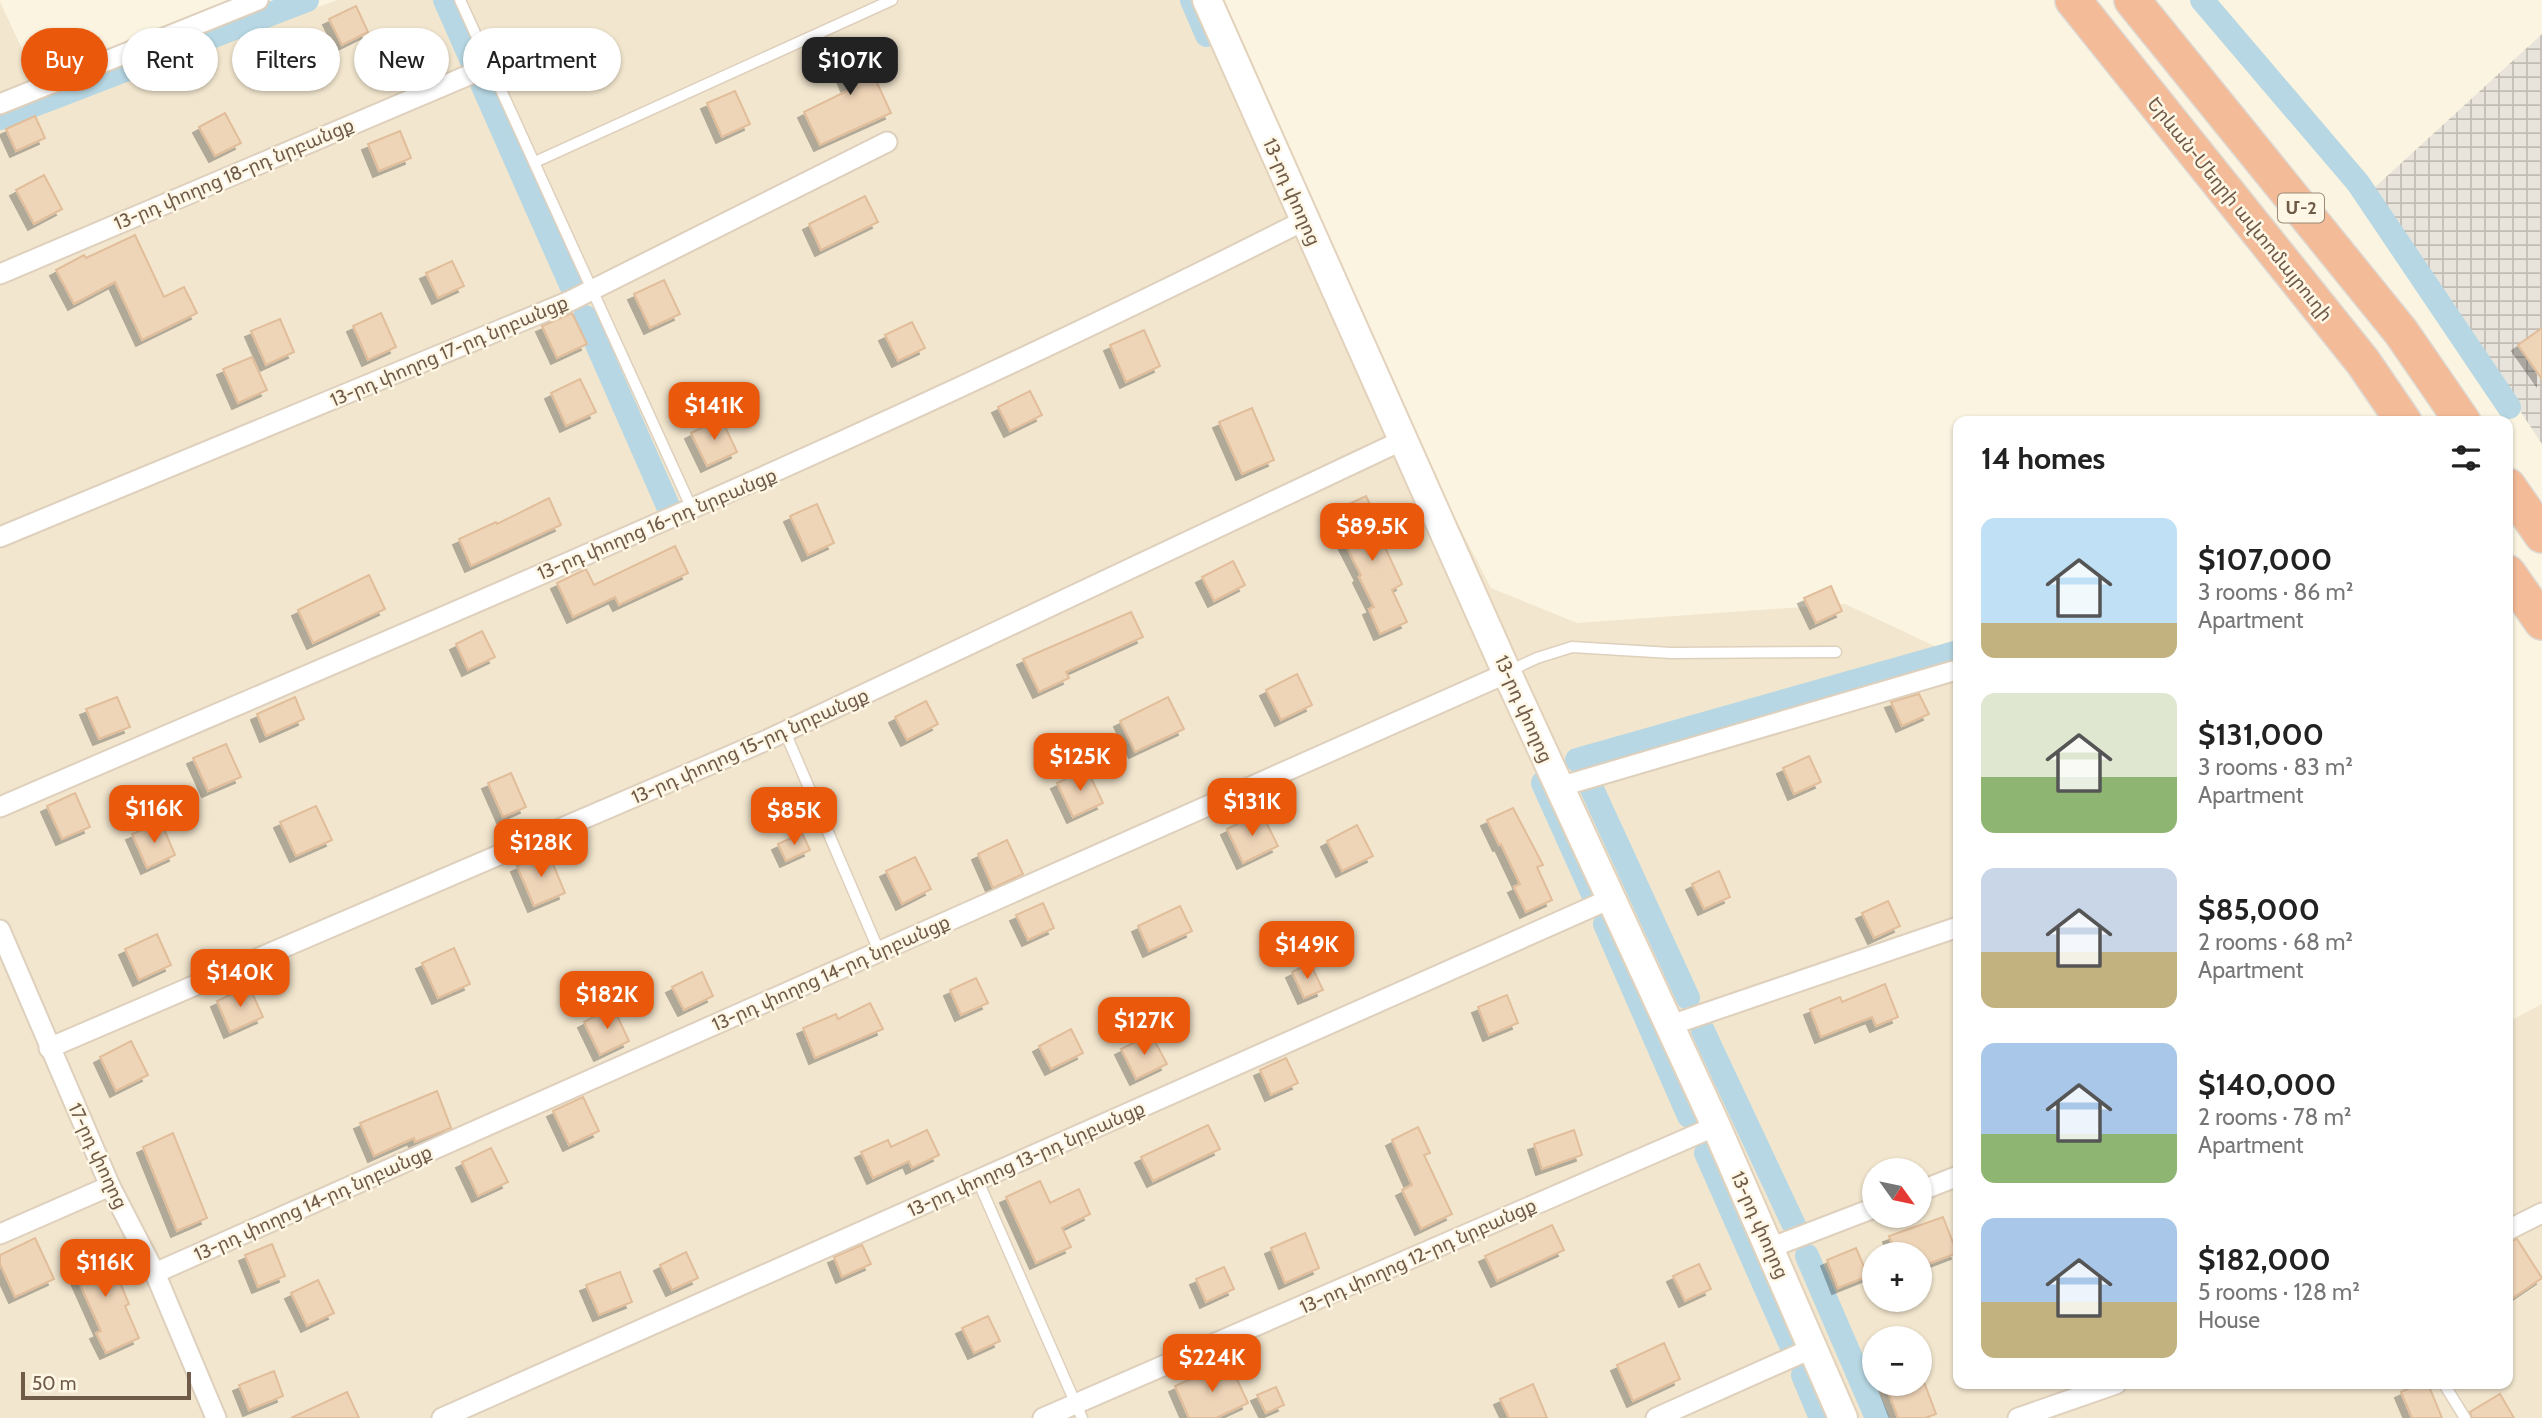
<!DOCTYPE html>
<html lang="en">
<head>
<meta charset="utf-8">
<style>
	body { margin:0; font-family:Cabin,"Noto Sans Armenian",sans-serif; background:#f2f2f2; color:#222; height:100vh; display:flex; flex-direction:column; font-size:26px; white-space:nowrap }
	* { box-sizing:border-box; margin:0 }
	p { font-size:23px; color:#767676 }
	.icon { flex:none; width:38px; height:38px; fill:none; stroke:currentColor; stroke-width:2; stroke-linecap:round; stroke-linejoin:round }
	.map { position:relative; flex:1; overflow:hidden }
	.side { position:absolute; left:1953px; top:416px; width:560px; height:973px; display:flex; flex-direction:column; background:#fff; border-radius:14px; box-shadow:0 2px 5px #0004 }
	.side>* { flex:none }
	.hud { position:absolute; left:21px; top:28px; width:665px; height:63px; display:flex; gap:14px }
	.needle { width:46px; rotate:123deg }
	.controls { position:absolute; left:1862px; top:1158px; display:grid; gap:14px }
	.controls a { display:grid; place-items:center; width:70px; height:70px; border-radius:50%; background:#fff; box-shadow:0 2px 5px #0004; font-size:35px }
	.scale { position:absolute; left:21px; bottom:18px; width:170px; box-sizing:border-box; padding-left:7px; border:4px solid #705b48; border-top:0; font-size:19px; line-height:24px; white-space:nowrap; color:#705b48; -webkit-text-stroke:5px #fef7e5; paint-order:stroke }
	.price { position:absolute; translate:-50% -60px; padding:0 16px; border-radius:14px; background:#ea580c; color:#fff; font-size:23px; line-height:46px; filter:drop-shadow(0 2px 4px #0008) }
	.price::after { content:''; position:absolute; left:50%; top:42px; width:21px; height:16px; margin-left:-10px; background:inherit; clip-path:polygon(0 0,100% 0,50% 100%) }
	.price.active { background:#222; color:#fff }
	ul { padding:0; list-style:none }
	li { display:flex; align-items:center; gap:21px; height:175px; padding:0 28px }
	li span { display:grid; place-items:center; flex:none; width:196px; height:140px; border-radius:14px; color:#555 }
	li>.icon { margin-inline-start:auto }
	span .icon { width:84px; height:84px; fill:#fffc; stroke-width:1 }
	li b { font-size:30px }
	h2 { display:flex; justify-content:space-between; align-items:center; height:84px; padding:0 28px; font-size:30px }
	.pill { padding:0 24px; border-radius:32px; background:#fff; box-shadow:0 2px 5px #0004; font-size:24px; line-height:63px }
	.pill.active { background:#ea580c; color:#fff }
	.map>svg:first-child { display:block }
	.residential { fill:#f2e6ce; fill-rule:evenodd }
	.industrial { fill:url(#industrial-grid) }
	.lines { fill:none; stroke-linecap:round; stroke-linejoin:round }
	.canal { stroke:#b6d7e3; stroke-width:24 }
	.building { fill:#efd5b8; stroke:#e1bd9a; stroke-width:2; filter:url(#shadow) }
	.lane-casing { stroke:#ded0bc; stroke-width:13 }
	.street-casing { stroke:#ded0bc; stroke-width:23 }
	.secondary-casing { stroke:#e3d2bb; stroke-width:32 }
	.highway-casing { stroke:#ddd8d3; stroke-width:38 }
	.lane { stroke:#fff; stroke-width:10 }
	.street { stroke:#fff; stroke-width:19 }
	.secondary { stroke:#fff; stroke-width:28 }
	.highway { stroke:#f3bb98; stroke-width:35 }
	.labels { text-anchor:middle; dominant-baseline:central; stroke-width:5; stroke-linejoin:round; paint-order:stroke }
	.shield { fill:#fef7e5; stroke:#9b8a77; stroke-width:2 }
	.shield-label { font-size:18px; font-weight:bold; fill:#705b48 }
	.street-label { font-size:19px; fill:#705b48; stroke:#fef7e5 }
</style>
</head>
<body>
<div class="map">
<svg width="2542" height="1418" viewBox="0 0 2542 1418">
	<defs>
		<pattern id="industrial-grid" width="8" height="8" patternUnits="userSpaceOnUse" patternTransform="scale(1.75)"><rect width="8" height="8" fill="#e9e4db"/><path d="M0 4h8M4 0v8" fill="none" stroke="#c1bcb4"/></pattern>
		<filter id="shadow"><feDropShadow dx="-6" dy="6" stdDeviation="0" flood-color="#0004"/></filter>
	</defs>
	<rect width="100%" height="100%" fill="#fbf4e0"/>
	<path class="residential" d="M337,0H1186L1491,588L1577,623L1845,604L1958,657V1384H2508V1022L2542,1004V1418H0V2L49,106ZM1874,1171H1920V1216H1874ZM1874,1255H1920V1300H1874ZM1874,1339H1920V1384H1874Z"/>
	<path class="industrial" d="M2542,34V444L2373,189Z"/>
	<g class="lines">
		<g class="canal">
			<path d="M445,0L571,285"/>
			<path d="M1192,0L1207,35"/>
			<path d="M2202,0L2358,183L2509,407"/>
			<path d="M0,118L307,0"/>
			<path d="M585,317L668,506"/>
			<path d="M1577,760L1958,652"/>
			<path d="M1543,783L1593,894"/>
			<path d="M1592,789L1688,998"/>
			<path d="M1605,924L1689,1116"/>
			<path d="M1703,1031L1794,1225"/>
			<path d="M1706,1153L1791,1345"/>
			<path d="M1807,1256L1877,1418"/>
			<path d="M1803,1375L1821,1418"/>
		</g>
	</g>
	<g class="building">
		<path d="M356,6L368,32L342,45L329,19Z"/>
		<path d="M863,39L876,70L872,72L891,113L820,145L804,112L849,90L833,52Z"/>
		<path d="M735,91L750,124L722,137L707,103Z"/>
		<path d="M225,113L241,143L215,156L199,127Z"/>
		<path d="M35,116L45,138L16,151L6,129Z"/>
		<path d="M400,131L411,158L379,171L368,144Z"/>
		<path d="M44,175L62,209L34,224L16,190Z"/>
		<path d="M865,196L878,222L821,250L809,224Z"/>
		<path d="M135,235L164,297L184,287L197,313L142,340L115,282L74,304L56,270L84,255L86,258Z"/>
		<path d="M452,261L464,286L438,298L426,273Z"/>
		<path d="M664,280L680,314L650,328L634,294Z"/>
		<path d="M381,313L396,347L368,360L353,326Z"/>
		<path d="M572,313L587,344L557,358L542,326Z"/>
		<path d="M280,319L294,352L266,365L251,331Z"/>
		<path d="M912,322L925,348L898,361L885,335Z"/>
		<path d="M2542,328V379L2518,345Z"/>
		<path d="M1144,330L1160,366L1126,382L1110,345Z"/>
		<path d="M252,357L267,390L238,403L223,369Z"/>
		<path d="M580,379L596,412L566,426L551,393Z"/>
		<path d="M1030,391L1042,415L1010,431L998,407Z"/>
		<path d="M1252,408L1274,460L1242,474L1219,422Z"/>
		<path d="M721,418L737,452L707,466L691,433Z"/>
		<path d="M1366,496L1376,517L1372,519L1402,584L1392,590L1407,622L1380,634L1369,609L1374,607L1359,577L1361,575L1345,544L1349,542L1334,511Z"/>
		<path d="M549,498L561,525L471,566L459,539L496,522L497,524Z"/>
		<path d="M817,504L834,543L808,555L790,516Z"/>
		<path d="M675,546L688,573L619,605L615,597L573,617L557,583L586,569L594,585Z"/>
		<path d="M1233,561L1245,585L1214,601L1202,577Z"/>
		<path d="M369,575L385,609L313,643L298,610Z"/>
		<path d="M1831,586L1842,611L1816,623L1804,598Z"/>
		<path d="M1131,612L1143,637L1066,672L1069,678L1039,692L1023,659Z"/>
		<path d="M482,631L495,657L468,670L456,644Z"/>
		<path d="M1297,674L1312,705L1281,720L1266,690Z"/>
		<path d="M1919,694L1929,714L1902,726L1891,702Z"/>
		<path d="M117,697L130,727L99,739L86,709Z"/>
		<path d="M295,697L304,719L266,736L257,714Z"/>
		<path d="M1168,697L1184,729L1135,752L1120,721Z"/>
		<path d="M926,701L938,724L907,740L895,717Z"/>
		<path d="M226,744L241,777L208,791L193,758Z"/>
		<path d="M1809,756L1821,782L1794,794L1783,768Z"/>
		<path d="M1087,769L1103,803L1073,817L1057,783Z"/>
		<path d="M511,773L526,807L503,817L488,783Z"/>
		<path d="M75,793L90,827L62,839L47,806Z"/>
		<path d="M316,806L332,840L296,856L280,822Z"/>
		<path d="M1513,808L1543,865L1537,867L1552,900L1526,912L1514,887L1520,884L1501,844L1499,845L1487,820Z"/>
		<path d="M1261,812L1278,846L1243,863L1227,829Z"/>
		<path d="M161,822L175,855L147,868L132,834Z"/>
		<path d="M1357,825L1373,856L1342,871L1327,841Z"/>
		<path d="M802,833L810,850L786,861L778,844Z"/>
		<path d="M1007,840L1023,874L993,888L978,854Z"/>
		<path d="M548,852L565,893L534,906L517,866Z"/>
		<path d="M915,857L931,889L902,904L886,871Z"/>
		<path d="M1719,871L1730,897L1704,909L1692,884Z"/>
		<path d="M1888,901L1900,926L1874,938L1862,913Z"/>
		<path d="M1043,903L1054,928L1028,940L1016,915Z"/>
		<path d="M1180,906L1192,931L1149,951L1138,926Z"/>
		<path d="M157,934L171,965L139,980L125,949Z"/>
		<path d="M454,948L470,984L438,998L422,963Z"/>
		<path d="M1310,963L1323,990L1304,998L1292,972Z"/>
		<path d="M702,972L713,996L684,1010L672,987Z"/>
		<path d="M976,978L988,1003L961,1015L950,990Z"/>
		<path d="M1885,984L1898,1017L1876,1026L1872,1017L1821,1037L1810,1009L1840,997L1842,1002Z"/>
		<path d="M249,986L263,1017L230,1032L217,1001Z"/>
		<path d="M1507,995L1518,1023L1489,1035L1478,1007Z"/>
		<path d="M870,1003L883,1029L815,1058L803,1028L836,1014L838,1019Z"/>
		<path d="M613,1007L629,1041L600,1055L584,1022Z"/>
		<path d="M1071,1029L1083,1053L1051,1069L1039,1046Z"/>
		<path d="M1151,1034L1167,1064L1136,1079L1121,1049Z"/>
		<path d="M131,1041L148,1075L116,1091L100,1057Z"/>
		<path d="M1286,1058L1298,1083L1271,1095L1260,1070Z"/>
		<path d="M437,1091L451,1128L415,1142L414,1138L374,1156L360,1123Z"/>
		<path d="M583,1097L599,1131L569,1145L553,1111Z"/>
		<path d="M1208,1125L1220,1149L1153,1181L1141,1157Z"/>
		<path d="M1418,1127L1430,1153L1424,1155L1452,1214L1421,1229L1402,1190L1412,1185L1392,1140Z"/>
		<path d="M927,1130L939,1155L912,1168L909,1161L873,1178L861,1152L888,1140L891,1147Z"/>
		<path d="M1574,1130L1582,1155L1542,1169L1534,1144Z"/>
		<path d="M173,1133L207,1218L177,1231L143,1147Z"/>
		<path d="M491,1148L508,1182L478,1196L462,1162Z"/>
		<path d="M1040,1181L1050,1203L1079,1189L1090,1214L1062,1228L1071,1247L1036,1263L1006,1197Z"/>
		<path d="M1943,1217L1957,1253L1920,1267V1255H1896L1889,1236Z"/>
		<path d="M1552,1225L1564,1250L1497,1281L1485,1256Z"/>
		<path d="M1305,1233L1319,1268L1285,1283L1271,1248Z"/>
		<path d="M35,1238L54,1279L15,1297L0,1264V1255Z"/>
		<path d="M2517,1239L2542,1278L2508,1301V1242Z"/>
		<path d="M272,1244L285,1276L258,1287L245,1255Z"/>
		<path d="M862,1245L871,1264L842,1277L834,1257Z"/>
		<path d="M105,1246L129,1304L125,1306L139,1338L106,1353L96,1333L101,1331L70,1262Z"/>
		<path d="M1856,1248L1868,1276L1838,1288L1827,1260Z"/>
		<path d="M686,1252L698,1278L672,1290L660,1265Z"/>
		<path d="M1699,1264L1711,1289L1685,1301L1673,1276Z"/>
		<path d="M1224,1267L1234,1289L1206,1302L1196,1279Z"/>
		<path d="M620,1272L632,1302L599,1315L586,1285Z"/>
		<path d="M318,1280L334,1313L307,1326L291,1293Z"/>
		<path d="M988,1316L1000,1341L974,1353L962,1328Z"/>
		<path d="M1664,1343L1680,1379L1633,1401L1617,1365Z"/>
		<path d="M1229,1362L1248,1403L1216,1418H1189L1175,1386Z"/>
		<path d="M274,1371L283,1396L249,1410L239,1385Z"/>
		<path d="M1924,1382L1936,1414L1925,1418H1898L1885,1384H1910L1911,1387Z"/>
		<path d="M1533,1384L1547,1418H1509L1500,1399Z"/>
		<path d="M2418,1384H2428L2442,1418H2412L2401,1392Z"/>
		<path d="M1276,1387L1284,1405L1266,1413L1257,1395Z"/>
		<path d="M347,1392L359,1418H291Z"/>
		<path d="M2500,1394L2514,1418H2472L2470,1412Z"/>
	</g>
	<g class="lines">
		<defs>
			<g id="lane">
				<path d="M460,0L692,509"/>
				<path d="M535,162L892,0"/>
				<path d="M1507,672L1537,658L1572,647L1671,653L1836,652"/>
				<path d="M785,732L879,951"/>
				<path d="M978,1181L1082,1418"/>
				<path d="M2444,1384L2465,1418"/>
			</g>
			<g id="street">
				<path d="M0,104L258,0"/>
				<path d="M0,274L469,75"/>
				<path d="M0,537L570,301L887,142"/>
				<path d="M1559,787L1953,671"/>
				<path d="M0,807C438,618 880,436 1305,220"/>
				<path d="M0,930L110,1186L155,1273L216,1418"/>
				<path d="M1668,1026L1958,927"/>
				<path d="M49,1048L767,740L1403,440"/>
				<path d="M1920,1191L1958,1176"/>
				<path d="M2508,1230L2542,1213"/>
				<path d="M0,1234L110,1186"/>
				<path d="M1770,1248L1874,1208"/>
				<path d="M155,1273L1507,673"/>
				<path d="M442,1418L1610,899"/>
				<path d="M1043,1418L1716,1126"/>
				<path d="M1656,1418L1813,1348"/>
				<path d="M2018,1418L2116,1384"/>
			</g>
			<path id="secondary" d="M1207,0L1507,673L1716,1126L1843,1418"/>
			<g id="highway">
				<path d="M2073,0L2363,362L2404,422"/>
				<path d="M2132,0L2401,332L2463,422"/>
				<path d="M2508,486L2542,535"/>
				<path d="M2508,573L2542,622"/>
			</g>
		</defs>
		<use href="#lane" class="lane-casing"/>
		<use href="#street" class="street-casing"/>
		<use href="#secondary" class="secondary-casing"/>
		<use href="#highway" class="highway-casing"/>
		<use href="#lane" class="lane"/>
		<use href="#street" class="street"/>
		<use href="#secondary" class="secondary"/>
		<use href="#highway" class="highway"/>
	</g>
	<g class="labels">
		<rect class="shield" x="2278" y="193.5" width="46" height="29" rx="5"/>
		<g class="shield-label">
			<text x="2301" y="208">Մ-2</text>
		</g>
		<g class="street-label">
			<text transform="translate(234 174) rotate(-23)">13-րդ փողոց 18-րդ նրբանցք</text>
			<text transform="translate(1292 192) rotate(66)">13-րդ փողոց</text>
			<text transform="translate(2240 209) rotate(51)">Երևան-Մեղրի ավտոմայրուղի</text>
			<text transform="translate(449 351) rotate(-23)">13-րդ փողոց 17-րդ նրբանցք</text>
			<text transform="translate(657 524) rotate(-23)">13-րդ փողոց 16-րդ նրբանցք</text>
			<text transform="translate(1524 709) rotate(66)">13-րդ փողոց</text>
			<text transform="translate(750 746) rotate(-24)">13-րդ փողոց 15-րդ նրբանցք</text>
			<text transform="translate(831 973) rotate(-24)">13-րդ փողոց 14-րդ նրբանցք</text>
			<text transform="translate(98 1156) rotate(65)">17-րդ փողոց</text>
			<text transform="translate(1026 1159) rotate(-24)">13-րդ փողոց 13-րդ նրբանցք</text>
			<text transform="translate(313 1203) rotate(-24)">13-րդ փողոց 14-րդ նրբանցք</text>
			<text transform="translate(1760 1225) rotate(66)">13-րդ փողոց</text>
			<text transform="translate(1418 1256) rotate(-24)">13-րդ փողոց 12-րդ նրբանցք</text>
		</g>
	</g>
</svg>
<div class="controls">
<a><svg class="needle" viewBox="-14 -14 28 28"><path d="M0-13l5 13h-10z" fill="#e53935"/><path d="M0 13l5-13h-10z" fill="#767676"/></svg></a>
<a>+</a>
<a>−</a>
</div>
<div class="scale">50 m</div>
<b class="price active" style="left:850px;top:97px">$107K</b>
<b class="price" style="left:714px;top:442px">$141K</b>
<b class="price" style="left:1372px;top:563px">$89.5K</b>
<b class="price" style="left:1080px;top:793px">$125K</b>
<b class="price" style="left:1252px;top:838px">$131K</b>
<b class="price" style="left:154px;top:845px">$116K</b>
<b class="price" style="left:794px;top:847px">$85K</b>
<b class="price" style="left:541px;top:879px">$128K</b>
<b class="price" style="left:1307px;top:981px">$149K</b>
<b class="price" style="left:240px;top:1009px">$140K</b>
<b class="price" style="left:607px;top:1031px">$182K</b>
<b class="price" style="left:1144px;top:1057px">$127K</b>
<b class="price" style="left:105px;top:1299px">$116K</b>
<b class="price" style="left:1212px;top:1394px">$224K</b>
<div class="hud">
<a class="pill active">Buy</a>
<a class="pill">Rent</a>
<a class="pill">Filters</a>
<a class="pill">New</a>
<a class="pill">Apartment</a>
</div>
<section class="side">
<h2>14 homes<svg class="icon" aria-label="filters" viewBox="0 0 24 24"><path d="M4 7h16M4 17h16"/><circle cx="9" cy="7" r="2"/><circle cx="15" cy="17" r="2"/></svg></h2>
<ul>
<li><span style="background:linear-gradient(#bfe0f5 75%,#c2b280 0)"><svg class="icon" aria-label="home" viewBox="0 0 24 24"><path d="M3 11l9-7 9 7M6 9v11h12V9"/></svg></span><div><b>$107,000</b><p>3 rooms · 86 m²</p><p>Apartment</p></div></li>
<li><span style="background:linear-gradient(#dfe7d0 60%,#8fb573 0)"><svg class="icon" aria-label="home" viewBox="0 0 24 24"><path d="M3 11l9-7 9 7M6 9v11h12V9"/></svg></span><div><b>$131,000</b><p>3 rooms · 83 m²</p><p>Apartment</p></div></li>
<li><span style="background:linear-gradient(#c9d6e8 60%,#c2b280 0)"><svg class="icon" aria-label="home" viewBox="0 0 24 24"><path d="M3 11l9-7 9 7M6 9v11h12V9"/></svg></span><div><b>$85,000</b><p>2 rooms · 68 m²</p><p>Apartment</p></div></li>
<li><span style="background:linear-gradient(#a9c7e8 65%,#8fb573 0)"><svg class="icon" aria-label="home" viewBox="0 0 24 24"><path d="M3 11l9-7 9 7M6 9v11h12V9"/></svg></span><div><b>$140,000</b><p>2 rooms · 78 m²</p><p>Apartment</p></div></li>
<li><span style="background:linear-gradient(#a9c7e8 60%,#c2b280 0)"><svg class="icon" aria-label="home" viewBox="0 0 24 24"><path d="M3 11l9-7 9 7M6 9v11h12V9"/></svg></span><div><b>$182,000</b><p>5 rooms · 128 m²</p><p>House</p></div></li>
</ul>
</section>
</div>
</body>
</html>
